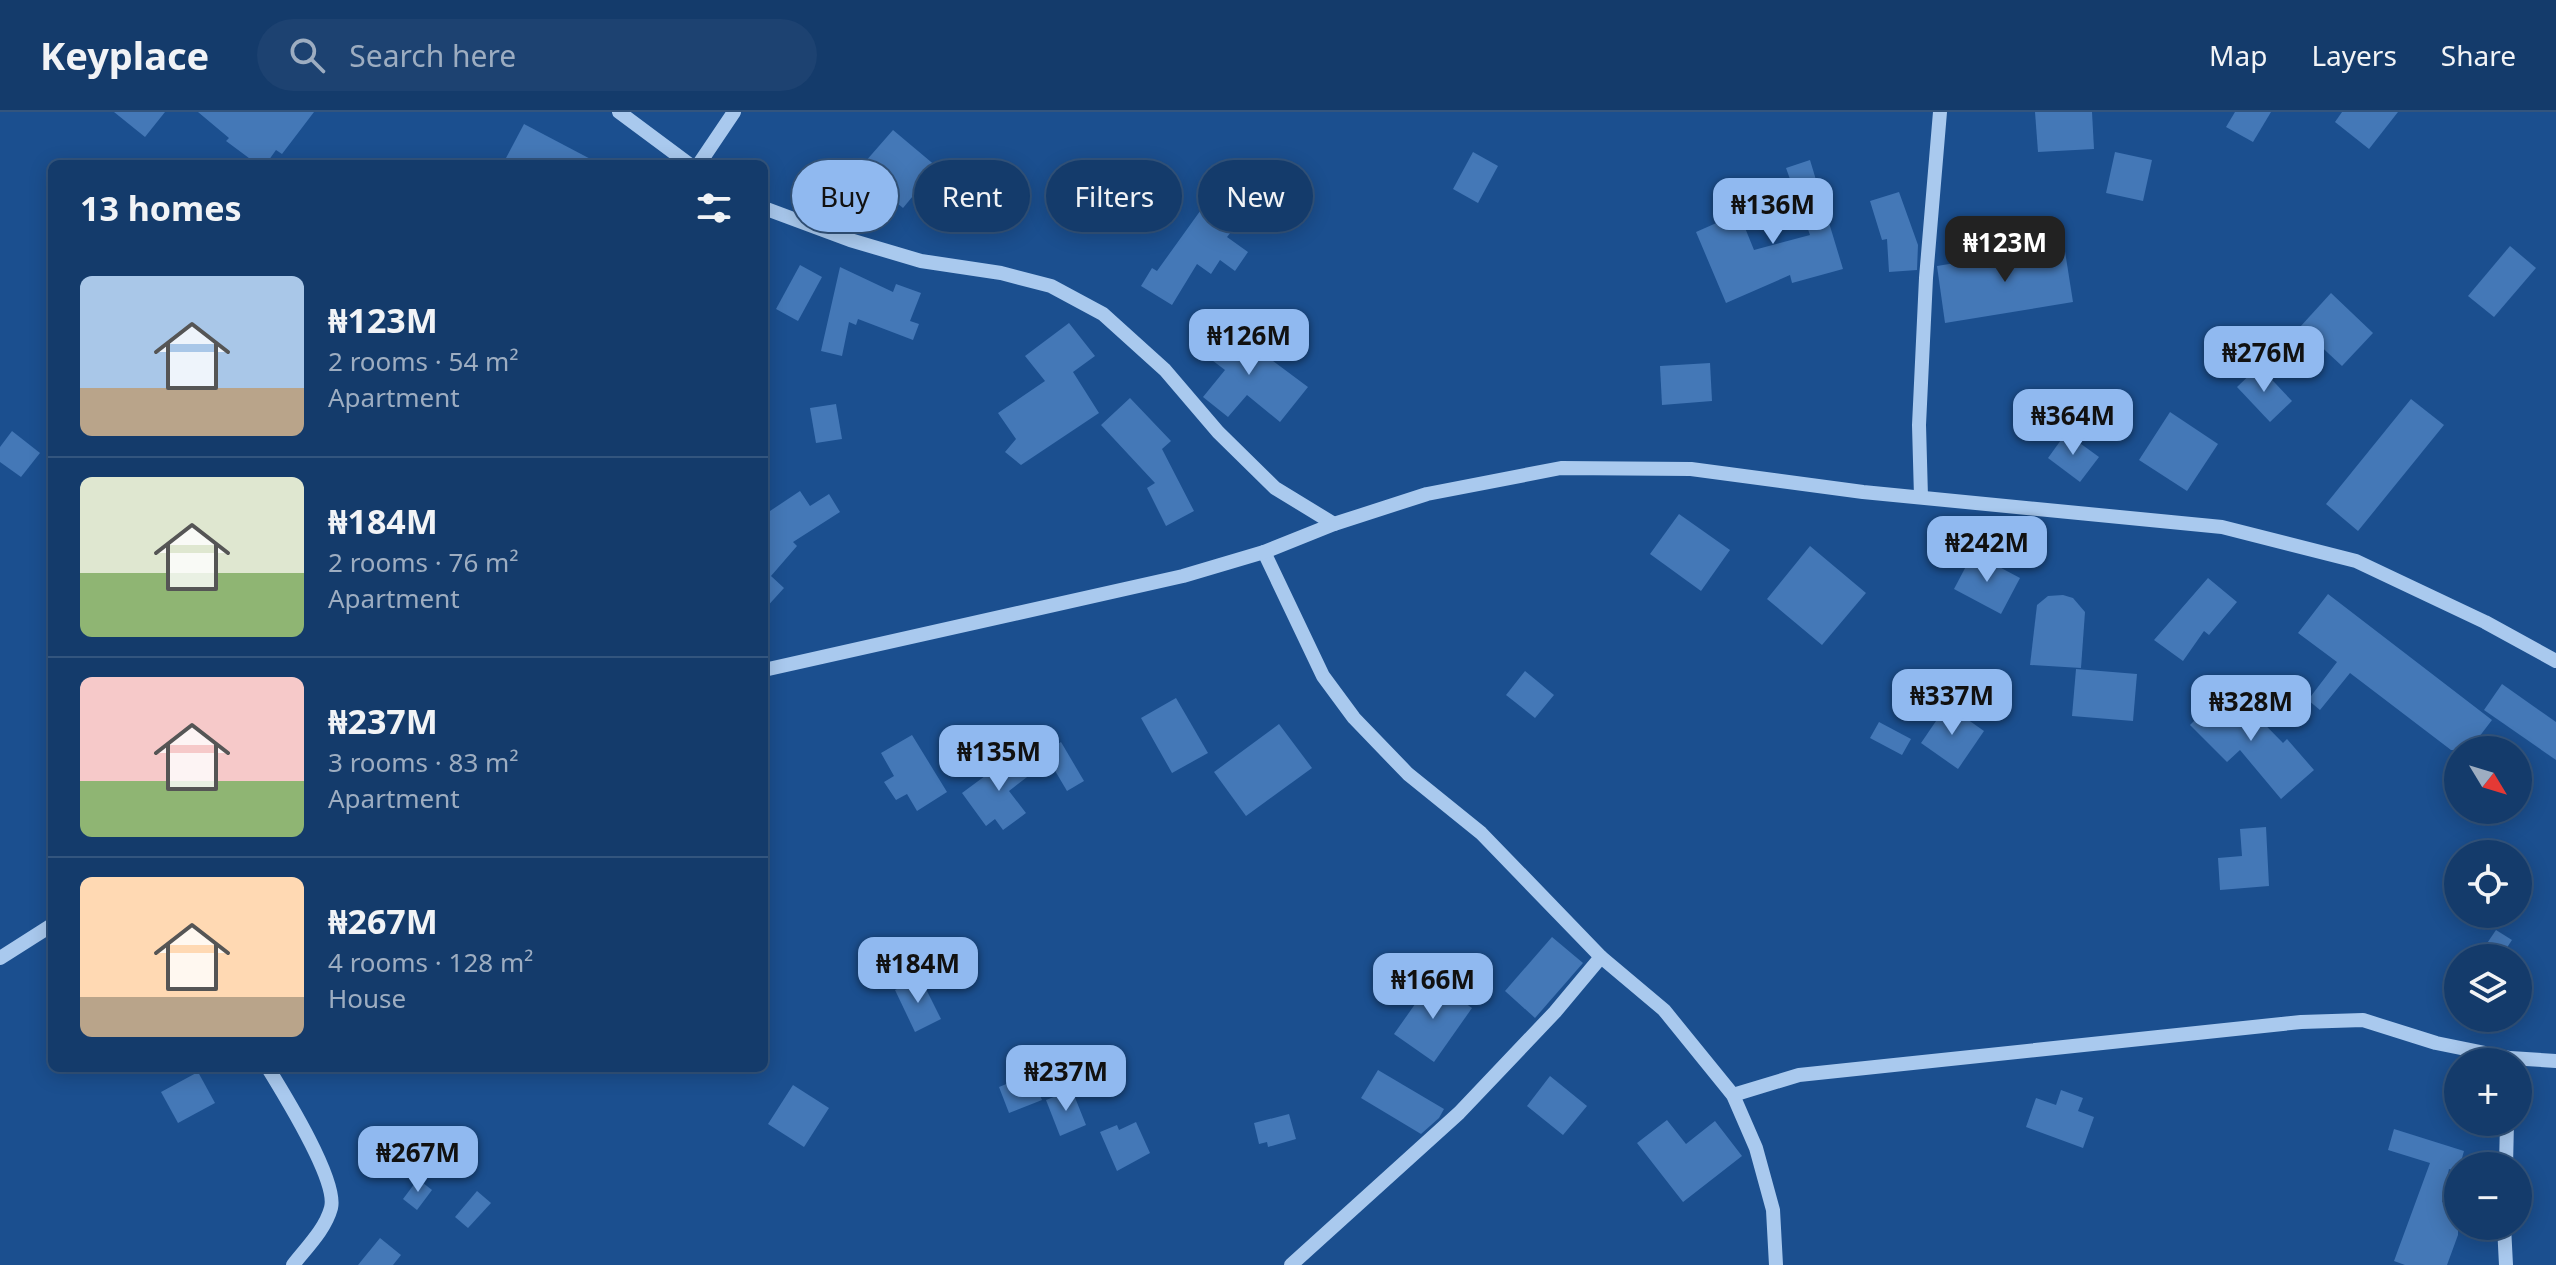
<!DOCTYPE html>
<html lang="en">
<head>
<meta charset="utf-8">
<style>
	body { margin:0; font-family:"Noto Sans",sans-serif; background:#1d4271; color:#f1f3f6; height:100vh; display:flex; flex-direction:column; font-size:30px; white-space:nowrap }
	* { box-sizing:border-box; margin:0 }
	p { font-size:26px; color:#9dadc1 }
	.icon { flex:none; width:44px; height:44px; fill:none; stroke:currentColor; stroke-width:2; stroke-linecap:round; stroke-linejoin:round }
	.map { position:relative; flex:1; overflow:hidden }
	.drawer { position:absolute; left:48px; top:48px; width:720px; height:912px; display:flex; flex-direction:column; background:#143b6b; border-radius:12px; box-shadow:0 4px 20px #0003,0 0 0 2px #33557e }
	.drawer>* { flex:none }
	.banner { position:absolute; left:792px; top:48px; width:760px; height:72px; display:flex; gap:16px }
	.needle { width:52px; rotate:128deg }
	.fabs { position:absolute; left:2444px; top:624px; display:grid; gap:16px }
	.fabs a { display:grid; place-items:center; width:88px; height:88px; border-radius:50%; background:#143b6b; box-shadow:0 4px 20px #0003,0 0 0 2px #33557e; font-size:40px }
	.price { position:absolute; translate:-50% -68px; padding:0 18px; border-radius:16px; background:#90b9f0; color:#111; font-size:26px; line-height:52px; filter:drop-shadow(0 2px 4px #0008) }
	.price::after { content:''; position:absolute; left:50%; top:48px; width:24px; height:18px; margin-left:-12px; background:inherit; clip-path:polygon(0 0,100% 0,50% 100%) }
	.price.selected { background:#222; color:#fff }
	ul { padding:0; list-style:none }
	li { display:flex; align-items:center; gap:24px; height:200px; padding:0 32px }
	li+li { border-top:2px solid #33557e }
	li span { display:grid; place-items:center; flex:none; width:224px; height:160px; border-radius:12px; color:#555 }
	li>.icon { margin-inline-start:auto }
	span .icon { width:96px; height:96px; fill:#fffc; stroke-width:1 }
	li b { font-size:34px }
	h2 { display:flex; justify-content:space-between; align-items:center; height:96px; padding:0 32px; font-size:34px }
	.pill { padding:0 28px; border-radius:36px; background:#143b6b; box-shadow:0 4px 20px #0003,0 0 0 2px #33557e; font-size:28px; line-height:72px }
	.pill.selected { background:#90b9f0; color:#111 }
	header { display:flex; align-items:center; gap:48px; box-sizing:border-box; height:112px; padding:0 40px; background:#143b6b; border-bottom:2px solid #33557e }
	header strong { font-size:38px }
	nav { display:flex; gap:44px; margin-inline-start:auto; font-size:28px }
	.search { width:560px; height:72px; background:#1d4271; display:flex; align-items:center; gap:20px; box-sizing:border-box; padding:0 28px; border-radius:44px; color:#9dadc1; font-size:30px }
	.map>svg:first-child { display:block }
	.building { fill:#4478b7 }
	.lines { fill:none; stroke-linecap:round; stroke-linejoin:round }
	.minor { stroke:#a9c9ee; stroke-width:14 }
</style>
</head>
<body>
<header>
<strong>Keyplace</strong>
<div class="search"><svg class="icon" aria-label="search" viewBox="0 0 24 24"><circle cx="10" cy="10" r="6"/><path d="M15 15l6 6"/></svg>Search here</div>
<nav><a>Map</a><a>Layers</a><a>Share</a></nav>
</header>
<div class="map">
<svg width="2556" height="1153" viewBox="0 0 2556 1153">
	<rect width="100%" height="100%" fill="#1b4f8f"/>
	<g class="building">
		<path d="M114,0H165L145,25Z"/>
		<path d="M198,0H314L282,42L276,38L266,52H257L226,29L229,26Z"/>
		<path d="M2035,0H2092L2094,37L2038,40Z"/>
		<path d="M2235,0H2271L2253,30L2226,15Z"/>
		<path d="M2342,0H2398L2369,37L2335,10Z"/>
		<path d="M524,12L600,52H518L506,46Z"/>
		<path d="M893,18L937,55L903,96L858,58Z"/>
		<path d="M1473,40L1498,54L1478,91L1453,77Z"/>
		<path d="M2115,40L2152,48L2143,89L2106,81Z"/>
		<path d="M1810,48L1843,157L1792,171L1790,163L1726,191L1696,120L1739,101L1754,138L1810,123L1786,56Z"/>
		<path d="M1899,80L1918,133L1917,158L1889,160L1887,127L1882,128L1870,89Z"/>
		<path d="M1208,88L1239,110L1227,125L1248,140L1235,159L1220,148L1211,162L1197,152L1172,193L1141,174L1152,156L1157,159Z"/>
		<path d="M2064,133L2073,190L1945,211L1937,154Z"/>
		<path d="M2510,134L2536,156L2494,205L2468,184Z"/>
		<path d="M800,153L822,165L798,209L776,197Z"/>
		<path d="M840,155L893,180L896,172L921,181L910,209L919,212L913,228L858,207L856,213L849,210L842,244L821,239Z"/>
		<path d="M2331,181L2373,221L2342,254L2300,215Z"/>
		<path d="M1069,211L1095,244L1073,260L1099,301L1021,353L1005,340L1016,327L998,301L1045,269L1025,244Z"/>
		<path d="M1222,211L1308,275L1280,310L1247,283L1228,305L1203,285L1225,258L1200,239Z"/>
		<path d="M1710,251L1712,289L1662,293L1660,254Z"/>
		<path d="M2259,254L2292,289L2270,310L2237,275Z"/>
		<path d="M1130,286L1171,329L1162,337L1194,399L1166,414L1147,376L1155,371L1101,313Z"/>
		<path d="M2411,287L2444,313L2358,419L2326,392Z"/>
		<path d="M836,292L842,327L816,331L810,296Z"/>
		<path d="M2170,300L2218,332L2187,379L2139,348Z"/>
		<path d="M12,319L40,341L21,365L0,350V335Z"/>
		<path d="M2066,321L2099,345L2080,370L2048,346Z"/>
		<path d="M800,379L810,394L829,382L840,400L793,430L797,434L771,464L784,476L764,498V403Z"/>
		<path d="M1679,402L1730,438L1701,479L1650,442Z"/>
		<path d="M1810,434L1866,481L1822,533L1767,487Z"/>
		<path d="M1973,441L2020,466L2001,502L1954,477Z"/>
		<path d="M2208,466L2237,490L2209,523L2204,519L2183,549L2154,528Z"/>
		<path d="M2328,482L2492,608L2469,638H2451L2350,561L2320,598L2308,588L2337,550L2298,521Z"/>
		<path d="M2063,483L2073,486L2085,500L2081,556L2030,553L2037,493L2048,484Z"/>
		<path d="M2076,557L2137,562L2133,609L2072,604Z"/>
		<path d="M1525,559L1554,583L1535,606L1506,583Z"/>
		<path d="M2502,572L2556,610V648L2484,598Z"/>
		<path d="M2228,575L2283,631L2287,627L2314,658L2281,687L2240,638L2227,650L2190,613Z"/>
		<path d="M1176,586L1208,641L1172,661L1141,606Z"/>
		<path d="M1947,593L1984,619L1958,657L1921,631Z"/>
		<path d="M1879,610L1911,627L1902,643L1870,626Z"/>
		<path d="M1279,612L1312,656L1246,704L1214,660Z"/>
		<path d="M912,623L947,680L917,699L907,682L896,688L884,670L894,664L881,641Z"/>
		<path d="M1061,630L1084,669L1067,679L1044,640Z"/>
		<path d="M1016,641L1031,662L1009,679L1026,701L1003,718L995,707L986,714L962,681Z"/>
		<path d="M2266,715L2269,774L2220,778L2218,746L2242,744L2240,717Z"/>
		<path d="M2496,818L2512,828L2500,846H2477Z"/>
		<path d="M1552,825L1583,851L1535,906L1505,879Z"/>
		<path d="M920,865L941,907L915,920L895,878Z"/>
		<path d="M1432,868L1472,896L1434,950L1394,922Z"/>
		<path d="M1378,958L1444,997L1439,1006L1421,1022L1361,986Z"/>
		<path d="M198,960L215,991L178,1011L161,980Z"/>
		<path d="M1031,962L1042,988L1009,1001L999,975Z"/>
		<path d="M1550,964L1587,994L1563,1023L1527,994Z"/>
		<path d="M793,973L829,996L804,1035L768,1012Z"/>
		<path d="M1072,978L1086,1013L1060,1024L1046,988Z"/>
		<path d="M2061,978L2083,986L2078,999L2094,1005L2083,1036L2026,1015L2036,986L2056,993Z"/>
		<path d="M1289,1002L1296,1027L1268,1035L1267,1030L1259,1032L1254,1011Z"/>
		<path d="M1667,1008L1686,1032L1715,1009L1742,1044L1683,1090L1637,1031Z"/>
		<path d="M1136,1010L1150,1041L1117,1059L1100,1020L1117,1013L1119,1018Z"/>
		<path d="M2394,1017L2464,1039L2458,1060L2449,1057L2442,1090L2458,1096V1123L2447,1153H2405L2394,1149L2430,1051L2388,1038Z"/>
		<path d="M418,1067L432,1078L417,1098L403,1087Z"/>
		<path d="M477,1079L491,1091L468,1116L455,1105Z"/>
		<path d="M380,1126L401,1143L393,1153H358Z"/>
	</g>
	<g class="lines">
		<g class="minor">
			<path d="M619,0L689,52"/>
			<path d="M699,52L734,0"/>
			<path d="M764,96L850,128L921,149L1001,161L1051,174L1103,202L1165,258L1218,320L1275,376L1334,412"/>
			<path d="M1921,385L1919,313L1926,166L1940,0"/>
			<path d="M1264,440L1323,564L1354,606L1408,662L1481,721L1601,845L1664,898L1733,983L1756,1036L1773,1098L1776,1153"/>
			<path d="M764,558L1183,464L1264,440L1334,412L1427,382L1561,356L1691,357L1863,380L2222,415L2356,449L2485,510L2556,549"/>
			<path d="M0,846L52,813"/>
			<path d="M268,956C284,982 338,1069 331,1096C325,1118 306,1136 293,1153"/>
			<path d="M1733,983L1799,963L2301,910L2363,908L2436,931L2510,946L2556,949"/>
			<path d="M2506,1054L2507,1010"/>
			<path d="M2504,1114L2506,1153"/>
			<path d="M1291,1153L1459,1001L1555,900L1601,845"/>
		</g>
	</g>
</svg>
<div class="fabs">
<a><svg class="needle" viewBox="-14 -14 28 28"><path d="M0-13l5 13h-10z" fill="#e53935"/><path d="M0 13l5-13h-10z" fill="#9dadc1"/></svg></a>
<a><svg class="icon" aria-label="locate" viewBox="0 0 24 24"><circle cx="12" cy="12" r="6"/><path d="M12 2v4M12 18v4M2 12h4M18 12h4"/></svg></a>
<a><svg class="icon" aria-label="layers" viewBox="0 0 24 24"><path d="M12 4l9 5-9 5-9-5zM3 14l9 5 9-5"/></svg></a>
<a>+</a>
<a>−</a>
</div>
<b class="price" style="left:1773px;top:134px">₦136M</b>
<b class="price selected" style="left:2005px;top:172px">₦123M</b>
<b class="price" style="left:1249px;top:265px">₦126M</b>
<b class="price" style="left:2264px;top:282px">₦276M</b>
<b class="price" style="left:2073px;top:345px">₦364M</b>
<b class="price" style="left:1987px;top:472px">₦242M</b>
<b class="price" style="left:1952px;top:625px">₦337M</b>
<b class="price" style="left:2251px;top:631px">₦328M</b>
<b class="price" style="left:999px;top:681px">₦135M</b>
<b class="price" style="left:918px;top:893px">₦184M</b>
<b class="price" style="left:1433px;top:909px">₦166M</b>
<b class="price" style="left:1066px;top:1001px">₦237M</b>
<b class="price" style="left:418px;top:1082px">₦267M</b>
<div class="banner">
<a class="pill selected">Buy</a>
<a class="pill">Rent</a>
<a class="pill">Filters</a>
<a class="pill">New</a>
</div>
<section class="drawer">
<h2>13 homes<svg class="icon" aria-label="filters" viewBox="0 0 24 24"><path d="M4 7h16M4 17h16"/><circle cx="9" cy="7" r="2"/><circle cx="15" cy="17" r="2"/></svg></h2>
<ul>
<li><span style="background:linear-gradient(#a9c7e8 70%,#b9a48a 0)"><svg class="icon" aria-label="home" viewBox="0 0 24 24"><path d="M3 11l9-7 9 7M6 9v11h12V9"/></svg></span><div><b>₦123M</b><p>2 rooms · 54 m²</p><p>Apartment</p></div></li>
<li><span style="background:linear-gradient(#dfe7d0 60%,#8fb573 0)"><svg class="icon" aria-label="home" viewBox="0 0 24 24"><path d="M3 11l9-7 9 7M6 9v11h12V9"/></svg></span><div><b>₦184M</b><p>2 rooms · 76 m²</p><p>Apartment</p></div></li>
<li><span style="background:linear-gradient(#f6c9c9 65%,#8fb573 0)"><svg class="icon" aria-label="home" viewBox="0 0 24 24"><path d="M3 11l9-7 9 7M6 9v11h12V9"/></svg></span><div><b>₦237M</b><p>3 rooms · 83 m²</p><p>Apartment</p></div></li>
<li><span style="background:linear-gradient(#ffd9b3 75%,#b9a48a 0)"><svg class="icon" aria-label="home" viewBox="0 0 24 24"><path d="M3 11l9-7 9 7M6 9v11h12V9"/></svg></span><div><b>₦267M</b><p>4 rooms · 128 m²</p><p>House</p></div></li>
</ul>
</section>
</div>
</body>
</html>
